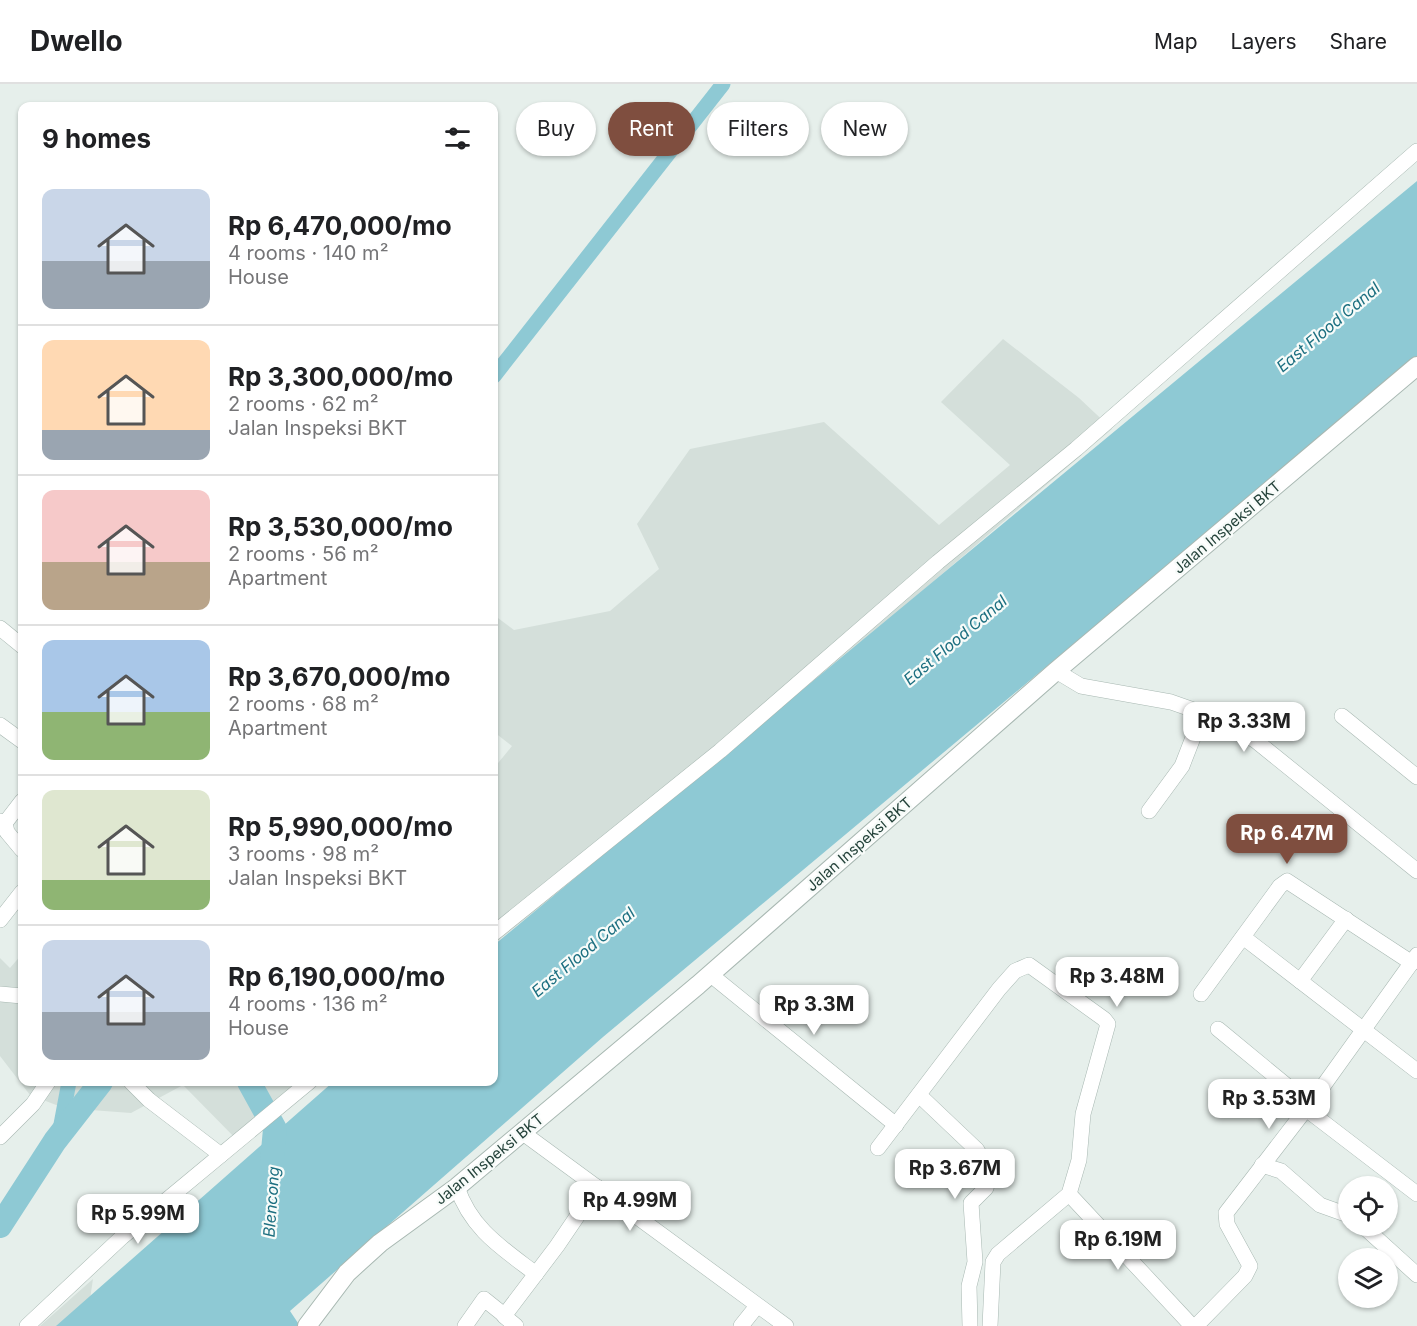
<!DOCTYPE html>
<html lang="en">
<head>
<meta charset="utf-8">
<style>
	body { margin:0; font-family:Inter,sans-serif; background:#f2f2f2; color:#202124; height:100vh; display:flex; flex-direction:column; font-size:22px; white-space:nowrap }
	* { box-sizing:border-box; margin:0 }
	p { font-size:20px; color:#757577 }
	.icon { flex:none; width:33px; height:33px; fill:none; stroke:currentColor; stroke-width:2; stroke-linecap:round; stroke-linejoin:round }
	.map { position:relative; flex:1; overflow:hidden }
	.side { position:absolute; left:18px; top:18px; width:480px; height:984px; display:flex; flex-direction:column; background:#fff; border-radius:12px; box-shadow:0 2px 4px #0004 }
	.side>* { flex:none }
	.top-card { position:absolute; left:516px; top:18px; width:570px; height:54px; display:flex; gap:12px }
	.fabs { position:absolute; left:1338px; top:1092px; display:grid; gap:12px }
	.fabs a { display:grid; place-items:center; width:60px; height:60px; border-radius:50%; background:#fff; box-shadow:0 2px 4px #0004; font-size:30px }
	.price { position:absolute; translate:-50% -51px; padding:0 14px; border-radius:12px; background:#fff; color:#222; font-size:20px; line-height:39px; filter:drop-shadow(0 2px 3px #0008) }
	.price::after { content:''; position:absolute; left:50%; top:36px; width:18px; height:14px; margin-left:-9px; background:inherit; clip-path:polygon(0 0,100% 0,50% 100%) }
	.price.selected { background:#7f4e3f; color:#fff }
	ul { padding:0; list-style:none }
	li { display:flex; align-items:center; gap:18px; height:150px; padding:0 24px }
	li+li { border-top:2px solid #e0e0e0 }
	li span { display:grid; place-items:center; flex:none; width:168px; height:120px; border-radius:12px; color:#555 }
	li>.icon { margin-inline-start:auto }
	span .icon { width:72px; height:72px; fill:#fffc; stroke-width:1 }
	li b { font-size:26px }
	h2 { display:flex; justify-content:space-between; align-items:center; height:72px; padding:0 24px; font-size:26px }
	.tag { padding:0 21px; border-radius:27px; background:#fff; box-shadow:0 2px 4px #0004; font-size:21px; line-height:54px }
	.tag.selected { background:#7f4e3f; color:#fff }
	header { display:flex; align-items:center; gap:36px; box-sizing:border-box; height:84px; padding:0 30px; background:#fff; border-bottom:2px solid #e0e0e0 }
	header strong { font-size:28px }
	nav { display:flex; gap:33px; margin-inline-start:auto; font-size:21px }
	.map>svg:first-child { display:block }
	.built { fill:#d4dfda }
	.water { fill:#8ec9d4 }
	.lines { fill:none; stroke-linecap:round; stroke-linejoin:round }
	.canal { stroke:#8ec9d4; stroke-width:15 }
	.river { stroke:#8ec9d4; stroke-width:24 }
	.minor-casing { stroke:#a8b8b2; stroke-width:16 }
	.tertiary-casing { stroke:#a8b8b2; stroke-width:20 }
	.minor { stroke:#fff; stroke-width:15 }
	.tertiary { stroke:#fff; stroke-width:18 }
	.labels { text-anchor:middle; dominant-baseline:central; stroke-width:4.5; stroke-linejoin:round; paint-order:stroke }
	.street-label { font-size:15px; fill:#24423a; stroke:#f7fbf9 }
	.water-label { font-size:16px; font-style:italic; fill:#1c6f80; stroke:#f7fbf9 }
</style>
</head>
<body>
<header>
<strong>Dwello</strong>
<nav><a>Map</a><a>Layers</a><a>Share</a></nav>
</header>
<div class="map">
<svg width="1417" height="1242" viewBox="0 0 1417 1242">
	<rect width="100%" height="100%" fill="#e6efeb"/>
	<g class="built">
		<path d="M1003,255L1079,314L1112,345L716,683L494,860V684L512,662L494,648V531L514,546L610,527L659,485L637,440L690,365L824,338L939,441L1010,381L941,318Z"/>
		<path d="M22,870V998H322L242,1061L183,1001L131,1029L64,1024L30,1011L0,972V874L10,884Z"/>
		<path d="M93,1195L86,1242H40Z"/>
	</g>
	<path class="water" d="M1417,97V273L603,953L290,1227L300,1242H56L333,998H494V861Z"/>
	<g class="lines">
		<g class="canal">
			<path d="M494,292L723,0"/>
			<path d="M59,1051L69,998"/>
		</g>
		<g class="river">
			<path d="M249,998L275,1045L272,1078"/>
			<path d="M0,1142L55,1057L101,998"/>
		</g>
		<defs>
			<g id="minor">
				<path d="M0,544L22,562"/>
				<path d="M1056,587L1081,602L1171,618L1225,637L1256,657L1417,787"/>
				<path d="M1342,632L1417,693"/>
				<path d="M0,641L22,657"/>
				<path d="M1149,727L1182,682L1203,628"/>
				<path d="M0,737L5,739L22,717"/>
				<path d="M5,739L7,748L22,766"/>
				<path d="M0,836L22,808"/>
				<path d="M494,849L720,667L938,478L1076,365L1417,67"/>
				<path d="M1243,853L1417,987"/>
				<path d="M711,891L896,1041"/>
				<path d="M1300,897L1346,835"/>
				<path d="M0,910L22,912"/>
				<path d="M1201,910L1280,802L1287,797L1412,879"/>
				<path d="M1218,945L1309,1020"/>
				<path d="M131,998L149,1016L221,1071"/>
				<path d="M919,1011L977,1066L990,1090L986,1104L971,1119L975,1178L969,1202L970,1242"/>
				<path d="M1306,1025L1417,1110"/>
				<path d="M523,1049L786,1242"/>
				<path d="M0,1053L33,1020L48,998"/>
				<path d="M878,1064L999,905L1015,887L1029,881L1104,935L1108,940L1083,1030L1079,1076L1069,1110L998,1170L993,1178L990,1242"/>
				<path d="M1262,1081L1281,1087L1320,1121L1348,1131"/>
				<path d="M457,1103C471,1145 502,1164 536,1190"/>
				<path d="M1069,1110L1192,1242"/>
				<path d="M1363,1142L1417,1191"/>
				<path d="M27,1242L122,1153L309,998"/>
				<path d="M465,1242L484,1215L504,1231"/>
				<path d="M516,1242L504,1232L557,1162L597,1103"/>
				<path d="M741,1242L757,1222"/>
				<path d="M1196,1242L1245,1192L1250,1182L1227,1140L1226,1129L1316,1012L1417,871"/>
			</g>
			<path id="tertiary" d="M307,1242L347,1189L380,1159L457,1103L698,901L1056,587L1417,282"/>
		</defs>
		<use href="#minor" class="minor-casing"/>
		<use href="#tertiary" class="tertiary-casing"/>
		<use href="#minor" class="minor"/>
		<use href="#tertiary" class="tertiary"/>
	</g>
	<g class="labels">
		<g class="street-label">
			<text transform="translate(1227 443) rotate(-40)">Jalan Inspeksi BKT</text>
			<text transform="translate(859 760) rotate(-41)">Jalan Inspeksi BKT</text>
			<text transform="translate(489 1075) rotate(-39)">Jalan Inspeksi BKT</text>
		</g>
		<g class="water-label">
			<text transform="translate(1328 243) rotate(-40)">East Flood Canal</text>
			<text transform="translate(955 556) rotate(-40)">East Flood Canal</text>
			<text transform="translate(583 868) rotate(-40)">East Flood Canal</text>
			<text transform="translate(271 1118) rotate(-86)">Blencong</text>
		</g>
	</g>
</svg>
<div class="fabs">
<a><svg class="icon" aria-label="locate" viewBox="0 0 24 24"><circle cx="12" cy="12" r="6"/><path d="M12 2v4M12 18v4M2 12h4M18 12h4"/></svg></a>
<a><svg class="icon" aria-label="layers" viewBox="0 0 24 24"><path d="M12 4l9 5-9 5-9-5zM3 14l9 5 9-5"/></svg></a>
</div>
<b class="price" style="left:1244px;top:669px">Rp 3.33M</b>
<b class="price selected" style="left:1287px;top:781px">Rp 6.47M</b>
<b class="price" style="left:1117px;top:924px">Rp 3.48M</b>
<b class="price" style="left:814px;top:952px">Rp 3.3M</b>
<b class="price" style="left:1269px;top:1046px">Rp 3.53M</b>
<b class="price" style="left:955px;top:1116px">Rp 3.67M</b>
<b class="price" style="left:630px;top:1148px">Rp 4.99M</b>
<b class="price" style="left:138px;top:1161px">Rp 5.99M</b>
<b class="price" style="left:1118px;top:1187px">Rp 6.19M</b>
<div class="top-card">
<a class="tag">Buy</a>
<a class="tag selected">Rent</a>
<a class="tag">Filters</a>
<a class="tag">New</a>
</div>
<section class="side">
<h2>9 homes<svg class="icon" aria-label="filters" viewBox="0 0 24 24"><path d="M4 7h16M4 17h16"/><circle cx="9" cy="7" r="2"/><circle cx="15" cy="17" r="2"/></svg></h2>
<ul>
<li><span style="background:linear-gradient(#c9d6e8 60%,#9aa5b1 0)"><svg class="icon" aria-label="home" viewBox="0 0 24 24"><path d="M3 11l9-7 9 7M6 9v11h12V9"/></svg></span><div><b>Rp 6,470,000/mo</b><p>4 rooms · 140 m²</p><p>House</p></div></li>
<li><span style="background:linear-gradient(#ffd9b3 75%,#9aa5b1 0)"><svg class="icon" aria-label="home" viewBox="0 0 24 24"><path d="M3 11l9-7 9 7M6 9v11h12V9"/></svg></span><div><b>Rp 3,300,000/mo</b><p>2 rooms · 62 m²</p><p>Jalan Inspeksi BKT</p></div></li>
<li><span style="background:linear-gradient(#f6c9c9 60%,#b9a48a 0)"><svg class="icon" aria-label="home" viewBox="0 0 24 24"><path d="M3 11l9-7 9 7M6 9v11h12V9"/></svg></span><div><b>Rp 3,530,000/mo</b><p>2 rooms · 56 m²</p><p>Apartment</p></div></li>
<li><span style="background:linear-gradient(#a9c7e8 60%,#8fb573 0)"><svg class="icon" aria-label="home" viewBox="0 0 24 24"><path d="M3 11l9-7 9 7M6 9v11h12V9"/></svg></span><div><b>Rp 3,670,000/mo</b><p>2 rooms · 68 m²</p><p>Apartment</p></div></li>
<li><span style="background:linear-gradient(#dfe7d0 75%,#8fb573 0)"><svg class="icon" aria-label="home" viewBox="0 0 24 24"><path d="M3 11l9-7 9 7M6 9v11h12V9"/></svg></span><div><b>Rp 5,990,000/mo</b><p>3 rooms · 98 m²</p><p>Jalan Inspeksi BKT</p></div></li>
<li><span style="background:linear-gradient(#c9d6e8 60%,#9aa5b1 0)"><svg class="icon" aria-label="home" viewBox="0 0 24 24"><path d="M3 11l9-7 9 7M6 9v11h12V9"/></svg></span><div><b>Rp 6,190,000/mo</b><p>4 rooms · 136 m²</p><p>House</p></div></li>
</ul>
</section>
</div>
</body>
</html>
